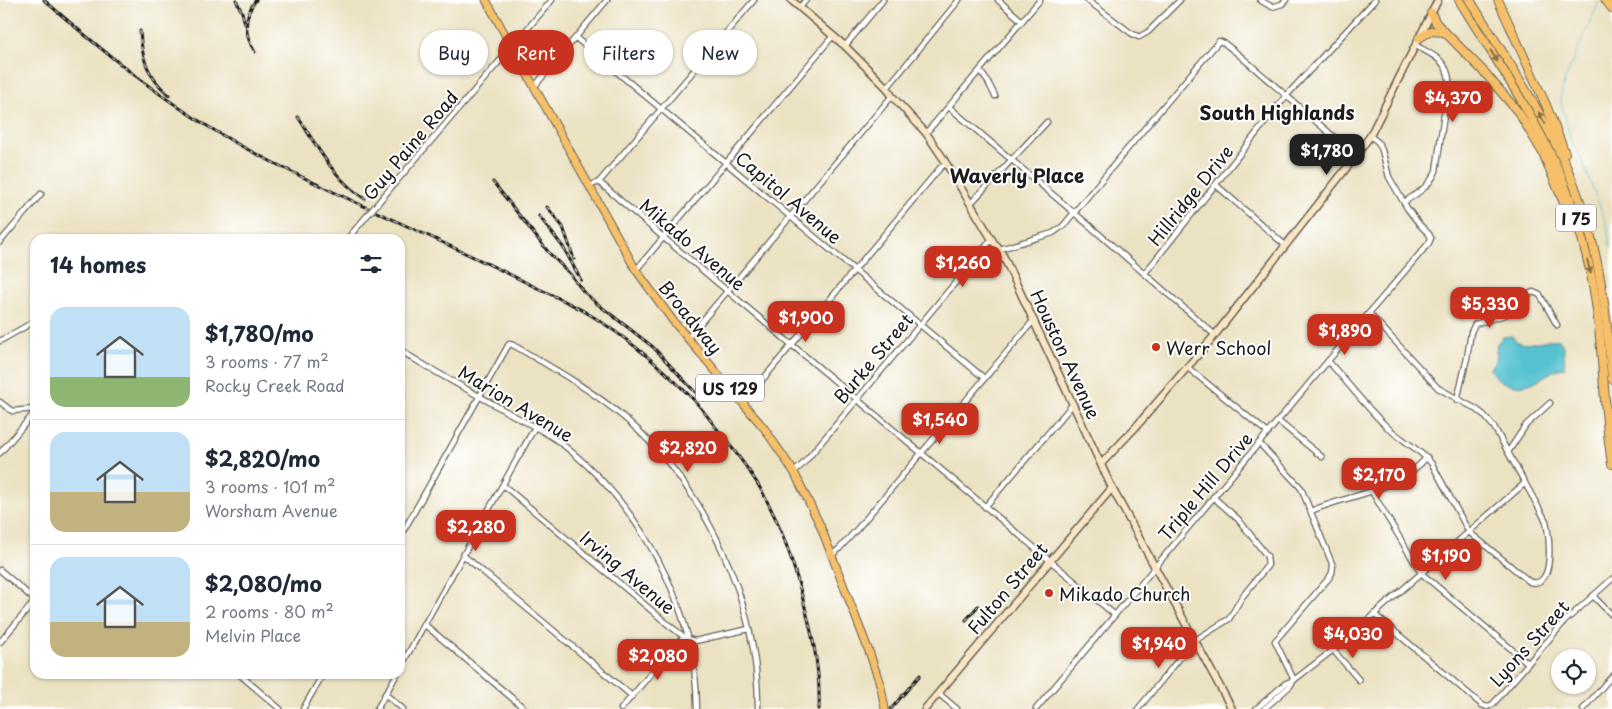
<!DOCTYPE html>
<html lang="en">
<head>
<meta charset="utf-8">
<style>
	body { margin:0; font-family:"Playpen Sans",sans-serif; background:#f2f2f3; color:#1f2937; height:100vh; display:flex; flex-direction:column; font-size:19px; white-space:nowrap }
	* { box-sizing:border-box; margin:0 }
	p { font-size:16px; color:#747a83 }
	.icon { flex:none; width:28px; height:28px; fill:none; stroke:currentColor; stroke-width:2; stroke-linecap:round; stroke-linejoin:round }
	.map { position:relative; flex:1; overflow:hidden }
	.sheet { position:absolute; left:30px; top:234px; width:375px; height:445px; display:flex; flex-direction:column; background:#fff; border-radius:15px; box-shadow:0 1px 4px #0004 }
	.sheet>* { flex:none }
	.top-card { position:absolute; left:420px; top:30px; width:475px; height:45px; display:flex; gap:10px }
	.buttons { position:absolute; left:1551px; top:649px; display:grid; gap:10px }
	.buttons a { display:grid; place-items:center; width:45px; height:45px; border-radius:50%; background:#fff; box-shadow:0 1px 4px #0004; font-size:25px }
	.price { position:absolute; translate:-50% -42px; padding:0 11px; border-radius:10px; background:#c8321e; color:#fff; font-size:16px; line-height:32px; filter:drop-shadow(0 1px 2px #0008) }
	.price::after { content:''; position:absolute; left:50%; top:30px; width:15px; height:11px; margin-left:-8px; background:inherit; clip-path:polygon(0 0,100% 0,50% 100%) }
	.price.on { background:#222; color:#fff }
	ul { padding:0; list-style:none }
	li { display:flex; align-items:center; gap:15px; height:125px; padding:0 20px }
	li+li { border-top:1px solid #e0e1e3 }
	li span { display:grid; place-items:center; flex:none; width:140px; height:100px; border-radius:15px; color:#555 }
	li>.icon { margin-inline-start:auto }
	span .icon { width:60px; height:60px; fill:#fffc; stroke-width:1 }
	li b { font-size:21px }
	h2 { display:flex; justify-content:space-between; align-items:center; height:60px; padding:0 20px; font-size:21px }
	.pill { padding:0 18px; border-radius:22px; background:#fff; box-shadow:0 1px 4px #0004; font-size:18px; line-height:45px }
	.pill.on { background:#c8321e; color:#fff }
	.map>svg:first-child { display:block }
	.water { fill:#56c2d0; stroke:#396f76 }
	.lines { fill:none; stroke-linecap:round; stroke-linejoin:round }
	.stream { stroke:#56c2d0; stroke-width:1 }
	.street-casing { stroke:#646156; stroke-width:7 }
	.secondary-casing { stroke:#646156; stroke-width:9 }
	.primary-casing { stroke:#646156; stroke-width:9 }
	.highway-casing { stroke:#646156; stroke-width:10 }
	.street { stroke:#fff; stroke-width:4.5 }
	.secondary { stroke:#fbe6c4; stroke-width:6 }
	.primary { stroke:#f6c06b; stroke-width:7 }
	.highway { stroke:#f6c06b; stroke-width:8 }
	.rail-casing { stroke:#1c1c1c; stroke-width:3 }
	.rail { stroke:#fff; stroke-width:1; stroke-dasharray:4; stroke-linecap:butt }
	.street-bridge-casing { stroke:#646156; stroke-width:7; stroke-linecap:butt }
	.street-bridge { stroke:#fff; stroke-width:4.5 }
	.oneway { fill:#896e44 }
	.poi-dot { fill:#c8321e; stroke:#fff; stroke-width:2 }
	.labels { text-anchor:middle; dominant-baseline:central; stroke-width:4; stroke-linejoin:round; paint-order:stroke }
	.shield { fill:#fff; stroke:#606060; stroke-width:1 }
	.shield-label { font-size:16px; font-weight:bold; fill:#1c1c1c }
	.street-label { font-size:18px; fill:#1c1c1c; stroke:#fff }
	.poi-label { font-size:18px; fill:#1c1c1c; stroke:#fff; text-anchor:start }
	.neighbourhood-label { font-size:19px; font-weight:bold; fill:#1c1c1c; stroke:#fff }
</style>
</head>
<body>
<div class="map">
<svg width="1612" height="709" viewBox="0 0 1612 709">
	<rect width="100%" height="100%" fill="#fff"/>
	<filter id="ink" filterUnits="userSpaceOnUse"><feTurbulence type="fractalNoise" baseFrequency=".02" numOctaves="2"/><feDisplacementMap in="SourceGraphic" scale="10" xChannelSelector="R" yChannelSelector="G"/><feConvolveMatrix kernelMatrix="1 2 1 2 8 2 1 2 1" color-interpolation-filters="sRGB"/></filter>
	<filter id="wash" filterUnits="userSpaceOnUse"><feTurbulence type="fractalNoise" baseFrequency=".0096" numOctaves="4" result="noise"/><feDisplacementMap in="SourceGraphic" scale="20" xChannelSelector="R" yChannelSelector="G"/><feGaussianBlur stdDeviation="1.12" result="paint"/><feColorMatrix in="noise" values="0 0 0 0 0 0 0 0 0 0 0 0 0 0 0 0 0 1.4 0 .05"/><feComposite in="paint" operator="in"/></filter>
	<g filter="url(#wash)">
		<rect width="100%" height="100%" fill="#ebe2c2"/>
		<path class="water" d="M1512,336C1521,352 1544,337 1560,340C1565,348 1565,359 1564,368C1554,369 1547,375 1538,380C1520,390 1501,387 1489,369L1495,361L1497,343L1503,337Z"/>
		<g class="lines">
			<path class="stream" d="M1599,2L1565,79L1560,98L1571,141L1582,160L1607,225L1610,246L1612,248"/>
		</g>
	</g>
	<g filter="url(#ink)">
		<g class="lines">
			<defs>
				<g id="street">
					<path d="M998,0L1022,21"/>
					<path d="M1087,0L1131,33L1139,37L1148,32L1180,0"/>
					<path d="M1260,0L1272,7L1282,4L1286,0"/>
					<path d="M800,7L806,0"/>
					<path d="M576,38L984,378"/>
					<path d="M845,46L883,0"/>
					<path d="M980,71L988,82L995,96"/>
					<path d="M534,87L607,0"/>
					<path d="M887,88L959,0"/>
					<path d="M949,107L1091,227L1215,335"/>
					<path d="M926,133L1040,0"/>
					<path d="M599,182L664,238L1115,615"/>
					<path d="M1216,185L1285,245"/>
					<path d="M589,186L599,182L754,0"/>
					<path d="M383,197L552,0"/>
					<path d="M1404,202C1418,193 1429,187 1436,171L1449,79C1446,59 1432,55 1415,45"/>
					<path d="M971,203L1047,122"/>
					<path d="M347,239L360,224"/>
					<path d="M0,242L41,194"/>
					<path d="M1000,249L1053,233L1063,226L1134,141L1219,41L1224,43L1238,54L1356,156"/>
					<path d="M636,270L832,37"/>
					<path d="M1145,273L1286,96L1375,0"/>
					<path d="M687,339L892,96"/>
					<path d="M0,341L35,321"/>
					<path d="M400,350C435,373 473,392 509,413C525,422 543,430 558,441C639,502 697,607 697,709"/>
					<path d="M1328,361C1348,383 1366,407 1387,427C1401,440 1420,449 1432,464L1469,532L1530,582C1556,589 1549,535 1546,521L1494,427L1484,415L1476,409L1438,388L1369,313"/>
					<path d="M1187,367L1268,433"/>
					<path d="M1457,400L1467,358L1471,332L1475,324L1505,315L1527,295L1533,292L1540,295L1557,325"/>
					<path d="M0,402L12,411L35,409"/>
					<path d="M743,403L940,168L946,163"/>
					<path d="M1278,421L1322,457"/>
					<path d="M1259,443L1301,488L1333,566L1332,573L1329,578L1275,641L1294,680"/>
					<path d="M1508,452L1526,425L1550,403"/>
					<path d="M0,453L35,412"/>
					<path d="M794,472L803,464L992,239"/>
					<path d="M503,485L670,626L687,639L695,641L749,629"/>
					<path d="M1372,492L1421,573L1528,663"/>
					<path d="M985,507L1073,404"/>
					<path d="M1311,511C1351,494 1397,492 1427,457"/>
					<path d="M400,537L509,344L513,345C553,368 592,390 627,420C706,489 759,604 758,709"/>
					<path d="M463,555L632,696"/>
					<path d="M832,555L840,548L858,528L1034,320"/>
					<path d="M0,570L35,600"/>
					<path d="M1593,596L1612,615"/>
					<path d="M1374,614L1482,705L1487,707L1493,704L1565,621L1612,579"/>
					<path d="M424,624L525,709"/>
					<path d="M0,642L35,601"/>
					<path d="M1333,650L1359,680"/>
					<path d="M400,668L535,427"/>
					<path d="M239,674L280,709"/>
					<path d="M938,693L957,709"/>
					<path d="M385,694L403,709"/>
					<path d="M303,709L323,674"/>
					<path d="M377,709L397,674"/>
					<path d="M621,709L675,645L682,639H687"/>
					<path d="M1036,709L1328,361L1429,243L1431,238L1429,234L1420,225L1407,208L1389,177L1382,150L1378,142L1370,136"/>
					<path d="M1138,709L1194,641L1229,619L1242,597L1268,565L1267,556L1238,519L1213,497"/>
					<path d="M1256,709L1286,683L1294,680L1333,650L1525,483"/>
					<path d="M1264,709L1290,686L1294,680"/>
					<path d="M1583,709L1612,676"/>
				</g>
				<g id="secondary">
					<path d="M791,0L845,46L887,88L892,96L926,133L943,158L994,243L1000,249L1112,488L1232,709"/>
					<path d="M1101,464L1134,429L1215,335L1356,156L1370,136L1438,0"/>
					<path d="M925,709L1112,488"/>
				</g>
				<g id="primary">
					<path d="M486,0L636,270L673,321L764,428L794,472L820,525L870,654L881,687L885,709"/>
					<path d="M1605,0L1612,9"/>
				</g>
				<g id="highway">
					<path d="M1459,0C1495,59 1536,117 1563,181C1575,211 1584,243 1591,275C1604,337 1602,401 1612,464"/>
					<path d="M1470,0C1510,66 1556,130 1581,204C1601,261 1607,319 1612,379"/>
					<path d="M1498,0L1546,105L1565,153"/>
					<path d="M1431,13L1436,23L1485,73L1519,113L1543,153L1572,222"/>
					<path d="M1419,38L1431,31L1444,32"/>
				</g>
			</defs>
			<use href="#street" class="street-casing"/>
			<use href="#secondary" class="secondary-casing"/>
			<use href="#primary" class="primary-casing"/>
			<use href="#highway" class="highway-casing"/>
			<use href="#street" class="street"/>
			<use href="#secondary" class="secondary"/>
			<use href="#primary" class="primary"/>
			<use href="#highway" class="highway"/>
			<defs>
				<g id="rail">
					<path d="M44,0C107,55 171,108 245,148C337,197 434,236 527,283C545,292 564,300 582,310C622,333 658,364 691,397C704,410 714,426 726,440C742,461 758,481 769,505C781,528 790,553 797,578C809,620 821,664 819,709"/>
					<path d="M236,0L242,12L245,24"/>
					<path d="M140,31C142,59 147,76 169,95"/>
					<path d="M255,52C244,35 243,16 256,0"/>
					<path d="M298,117C318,148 334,179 365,199"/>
					<path d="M493,182L549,253L570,274L583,291L595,302L653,347L695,392"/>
					<path d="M547,207L563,227L574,259"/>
					<path d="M539,216L563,247L581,280"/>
					<path d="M966,620L978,606"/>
					<path d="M891,709L920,675"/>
				</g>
			</defs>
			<use href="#rail" class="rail-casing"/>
			<use href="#rail" class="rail"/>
			<defs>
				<path id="street-bridge" d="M360,224L383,197"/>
			</defs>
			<use href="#street-bridge" class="street-bridge-casing"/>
			<use href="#street-bridge" class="street-bridge"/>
		</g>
		<defs><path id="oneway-solid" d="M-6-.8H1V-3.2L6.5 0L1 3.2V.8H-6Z" transform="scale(1.25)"/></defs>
		<g class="oneway">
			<use href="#oneway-solid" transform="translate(1494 56) rotate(58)"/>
			<use href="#oneway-solid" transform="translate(1542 118) rotate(-120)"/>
			<use href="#oneway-solid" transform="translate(1589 267) rotate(77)"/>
		</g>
	</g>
	<g class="poi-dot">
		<circle cx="1156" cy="347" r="5"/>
		<circle cx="1049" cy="593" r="5"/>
	</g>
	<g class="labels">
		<g class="shield">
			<rect x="1556" y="204.5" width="40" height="27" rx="4"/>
			<rect x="696" y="374.5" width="68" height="27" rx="4"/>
		</g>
		<g class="shield-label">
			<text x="1576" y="218">I 75</text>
			<text x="730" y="388">US 129</text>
		</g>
		<g class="street-label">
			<text transform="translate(410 145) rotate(-50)">Guy Paine Road</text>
			<text transform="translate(1190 195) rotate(-51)">Hillridge Drive</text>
			<text transform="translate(789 197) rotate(40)">Capitol Avenue</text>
			<text transform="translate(693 244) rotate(40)">Mikado Avenue</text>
			<text transform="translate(691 317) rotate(51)">Broadway</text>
			<text transform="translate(1066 354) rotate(65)">Houston Avenue</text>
			<text transform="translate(873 358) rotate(-50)">Burke Street</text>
			<text transform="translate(516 403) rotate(31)">Marion Avenue</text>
			<text transform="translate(1205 486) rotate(-50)">Triple Hill Drive</text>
			<text transform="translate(628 572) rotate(40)">Irving Avenue</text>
			<text transform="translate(1007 588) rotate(-50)">Fulton Street</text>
			<text transform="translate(1529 643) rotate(-48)">Lyons Street</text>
		</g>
		<g class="poi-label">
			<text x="1166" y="347">Werr School</text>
			<text x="1059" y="593">Mikado Church</text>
		</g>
		<g class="neighbourhood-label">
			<text x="1277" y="112">South Highlands</text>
			<text x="1017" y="175">Waverly Place</text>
		</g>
	</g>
</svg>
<div class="buttons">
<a><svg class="icon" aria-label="locate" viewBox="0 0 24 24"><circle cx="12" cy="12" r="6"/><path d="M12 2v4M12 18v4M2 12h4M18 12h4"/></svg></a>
</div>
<b class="price" style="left:1453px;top:123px">$4,370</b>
<b class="price on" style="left:1327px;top:176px">$1,780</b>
<b class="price" style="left:963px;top:288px">$1,260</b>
<b class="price" style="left:1490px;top:329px">$5,330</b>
<b class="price" style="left:806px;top:343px">$1,900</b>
<b class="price" style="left:1345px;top:356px">$1,890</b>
<b class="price" style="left:940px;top:445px">$1,540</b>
<b class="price" style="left:688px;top:473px">$2,820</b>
<b class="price" style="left:1379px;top:500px">$2,170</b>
<b class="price" style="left:476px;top:552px">$2,280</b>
<b class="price" style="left:1446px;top:581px">$1,190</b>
<b class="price" style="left:1353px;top:659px">$4,030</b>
<b class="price" style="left:1159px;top:669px">$1,940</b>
<b class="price" style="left:658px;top:681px">$2,080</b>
<div class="top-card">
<a class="pill">Buy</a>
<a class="pill on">Rent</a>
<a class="pill">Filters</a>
<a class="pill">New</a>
</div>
<section class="sheet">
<h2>14 homes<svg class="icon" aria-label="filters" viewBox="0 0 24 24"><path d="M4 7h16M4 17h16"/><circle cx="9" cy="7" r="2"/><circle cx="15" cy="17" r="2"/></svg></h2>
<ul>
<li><span style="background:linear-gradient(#bfe0f5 70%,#8fb573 0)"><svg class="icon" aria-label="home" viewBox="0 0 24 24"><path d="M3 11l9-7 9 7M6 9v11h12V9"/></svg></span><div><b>$1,780/mo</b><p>3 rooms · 77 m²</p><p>Rocky Creek Road</p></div></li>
<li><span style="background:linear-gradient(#bfe0f5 60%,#c2b280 0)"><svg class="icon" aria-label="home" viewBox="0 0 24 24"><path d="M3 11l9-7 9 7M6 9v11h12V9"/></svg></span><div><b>$2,820/mo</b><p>3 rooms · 101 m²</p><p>Worsham Avenue</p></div></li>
<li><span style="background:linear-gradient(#bfe0f5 65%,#c2b280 0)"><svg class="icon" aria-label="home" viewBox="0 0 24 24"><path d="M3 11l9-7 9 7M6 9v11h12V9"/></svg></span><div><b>$2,080/mo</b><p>2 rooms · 80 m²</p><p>Melvin Place</p></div></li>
</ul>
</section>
</div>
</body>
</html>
